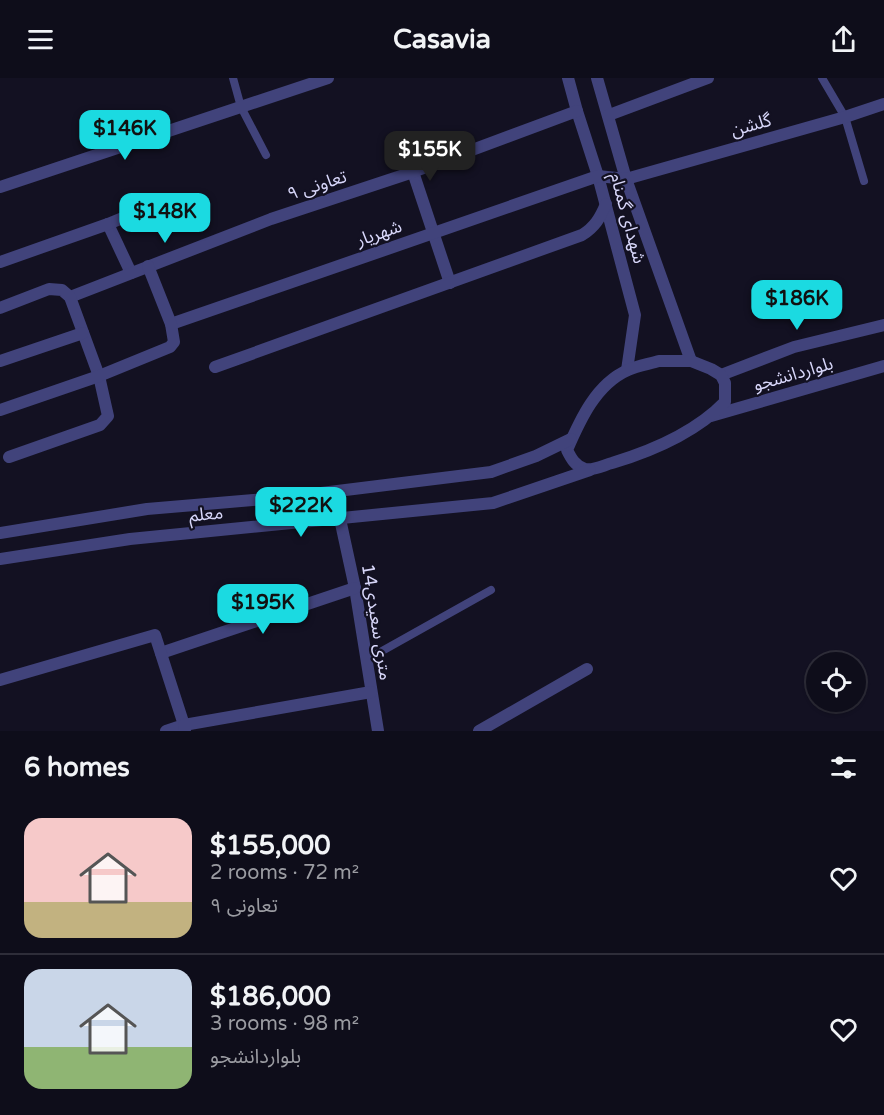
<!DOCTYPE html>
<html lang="en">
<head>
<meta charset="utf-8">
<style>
	body { margin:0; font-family:"Varela Round","Noto Sans Arabic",sans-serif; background:#171623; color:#f1f3f6; height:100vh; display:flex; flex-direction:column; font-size:22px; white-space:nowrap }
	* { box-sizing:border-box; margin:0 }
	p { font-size:20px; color:#9b9ca2 }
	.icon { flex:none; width:33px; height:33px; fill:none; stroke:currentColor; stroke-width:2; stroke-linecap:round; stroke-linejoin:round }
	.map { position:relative; height:653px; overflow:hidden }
	.drawer { display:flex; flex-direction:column; background:#0e0d1a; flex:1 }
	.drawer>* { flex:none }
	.buttons { position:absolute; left:806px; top:574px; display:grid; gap:12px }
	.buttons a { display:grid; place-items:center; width:60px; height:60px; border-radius:50%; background:#0e0d1a; box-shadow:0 2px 4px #0004,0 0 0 2px #2e2d39; font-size:30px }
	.price { position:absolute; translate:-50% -51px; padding:0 14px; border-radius:12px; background:#1bdae1; color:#111; font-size:20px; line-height:39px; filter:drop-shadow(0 2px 3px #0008) }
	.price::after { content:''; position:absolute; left:50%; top:36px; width:18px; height:14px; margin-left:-9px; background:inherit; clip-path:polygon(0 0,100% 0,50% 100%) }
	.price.selected { background:#222; color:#fff }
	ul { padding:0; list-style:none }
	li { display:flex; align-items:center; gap:18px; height:150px; padding:0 24px }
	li+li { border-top:2px solid #2e2d39 }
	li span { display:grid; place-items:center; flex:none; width:168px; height:120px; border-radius:18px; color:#555 }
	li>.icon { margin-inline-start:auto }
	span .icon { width:72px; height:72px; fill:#fffc; stroke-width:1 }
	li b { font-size:26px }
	h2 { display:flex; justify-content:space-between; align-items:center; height:72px; padding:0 24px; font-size:26px }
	header { display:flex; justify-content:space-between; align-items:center; height:78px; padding:0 24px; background:#0e0d1a; font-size:27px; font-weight:700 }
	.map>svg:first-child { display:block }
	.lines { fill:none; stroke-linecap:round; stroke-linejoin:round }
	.service { stroke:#41437b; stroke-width:8 }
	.minor { stroke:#41437b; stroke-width:12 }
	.tertiary { stroke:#41437b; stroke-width:12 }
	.labels { text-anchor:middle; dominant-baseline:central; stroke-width:4.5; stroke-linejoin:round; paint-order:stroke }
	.street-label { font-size:18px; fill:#d8d7fa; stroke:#131122 }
</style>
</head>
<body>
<header><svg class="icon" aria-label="menu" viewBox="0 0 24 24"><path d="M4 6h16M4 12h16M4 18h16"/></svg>Casavia<svg class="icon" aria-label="share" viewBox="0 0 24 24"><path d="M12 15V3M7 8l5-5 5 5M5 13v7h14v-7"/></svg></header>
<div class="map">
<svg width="884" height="653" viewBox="0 0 884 653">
	<rect width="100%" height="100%" fill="#131122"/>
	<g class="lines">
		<g class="service">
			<path d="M233,0L241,29L266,77"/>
			<path d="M822,0L845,39L864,103"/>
			<path d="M366,582L491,512"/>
		</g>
		<g class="minor">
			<path d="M568,0L577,33L598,98L635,237L627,292"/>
			<path d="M597,0L626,101L691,283"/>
			<path d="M609,37L708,0"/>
			<path d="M413,94L450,205"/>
			<path d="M0,109L328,0"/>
			<path d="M108,146L131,195"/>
			<path d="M0,184L108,146L159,125"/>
			<path d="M70,219L271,141L413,94L577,33"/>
			<path d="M0,230L49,211L62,212L70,219L99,298L108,338L100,347L9,379"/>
			<path d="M171,246L598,98L626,101L845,39L884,26"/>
			<path d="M0,283L83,255"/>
			<path d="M215,289L582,157C595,149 600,140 606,126"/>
			<path d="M721,297L794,269L884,247"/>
			<path d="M0,332L99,298L170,269L174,264L171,246L148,188"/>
			<path d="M711,338L884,288"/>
			<path d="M340,441L355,510L378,653"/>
			<path d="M161,575L355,510"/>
			<path d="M0,602L155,557L184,647L166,653"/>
			<path d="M185,653L184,647L371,614"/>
			<path d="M479,653L587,591"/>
		</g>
		<g class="tertiary">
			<path d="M659,283H691L711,291L721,297L725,305V324C695,355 652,373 612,385C604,387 593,393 585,391C575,388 571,380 567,372C580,342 596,306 628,292C637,288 649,286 659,283Z"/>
			<path d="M0,455L147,431L289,419L491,394L536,378L571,361"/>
			<path d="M0,481L130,461L493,425L590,392"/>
		</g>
	</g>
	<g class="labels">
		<g class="street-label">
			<text transform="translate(751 47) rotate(-16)">گلشن</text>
			<text transform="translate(317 107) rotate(-18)">تعاونی ۹</text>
			<text transform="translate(628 140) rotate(75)">شهدای گمنام</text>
			<text transform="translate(379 155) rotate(-19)">شهریار</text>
			<text transform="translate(793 296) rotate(-16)">بلواردانشجو</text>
			<text transform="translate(206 436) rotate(-5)">معلم</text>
			<text transform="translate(377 544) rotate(81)">14متری سعیدی</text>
		</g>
	</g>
</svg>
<div class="buttons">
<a><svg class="icon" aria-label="locate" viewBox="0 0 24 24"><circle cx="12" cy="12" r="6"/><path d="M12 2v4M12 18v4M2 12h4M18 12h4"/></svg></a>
</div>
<b class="price" style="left:125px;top:83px">$146K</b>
<b class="price selected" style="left:430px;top:104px">$155K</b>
<b class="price" style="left:165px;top:166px">$148K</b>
<b class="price" style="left:797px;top:253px">$186K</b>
<b class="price" style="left:301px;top:460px">$222K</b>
<b class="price" style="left:263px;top:557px">$195K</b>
</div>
<section class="drawer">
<h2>6 homes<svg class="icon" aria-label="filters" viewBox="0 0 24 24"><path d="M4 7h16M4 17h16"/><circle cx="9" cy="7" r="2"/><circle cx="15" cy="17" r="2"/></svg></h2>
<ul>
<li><span style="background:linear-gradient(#f6c9c9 70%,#c2b280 0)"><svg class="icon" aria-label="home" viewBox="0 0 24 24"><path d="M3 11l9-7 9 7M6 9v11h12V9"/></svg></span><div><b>$155,000</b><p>2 rooms · 72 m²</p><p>تعاونی ۹</p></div><svg class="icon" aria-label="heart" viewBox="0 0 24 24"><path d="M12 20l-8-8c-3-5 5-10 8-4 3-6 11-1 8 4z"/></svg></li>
<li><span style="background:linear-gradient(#c9d6e8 65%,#8fb573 0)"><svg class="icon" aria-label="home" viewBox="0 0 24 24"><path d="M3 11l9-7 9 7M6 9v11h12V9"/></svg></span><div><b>$186,000</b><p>3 rooms · 98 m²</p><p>بلواردانشجو</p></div><svg class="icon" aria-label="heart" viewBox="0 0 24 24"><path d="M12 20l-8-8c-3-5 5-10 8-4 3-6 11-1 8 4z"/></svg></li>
</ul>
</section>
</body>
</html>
